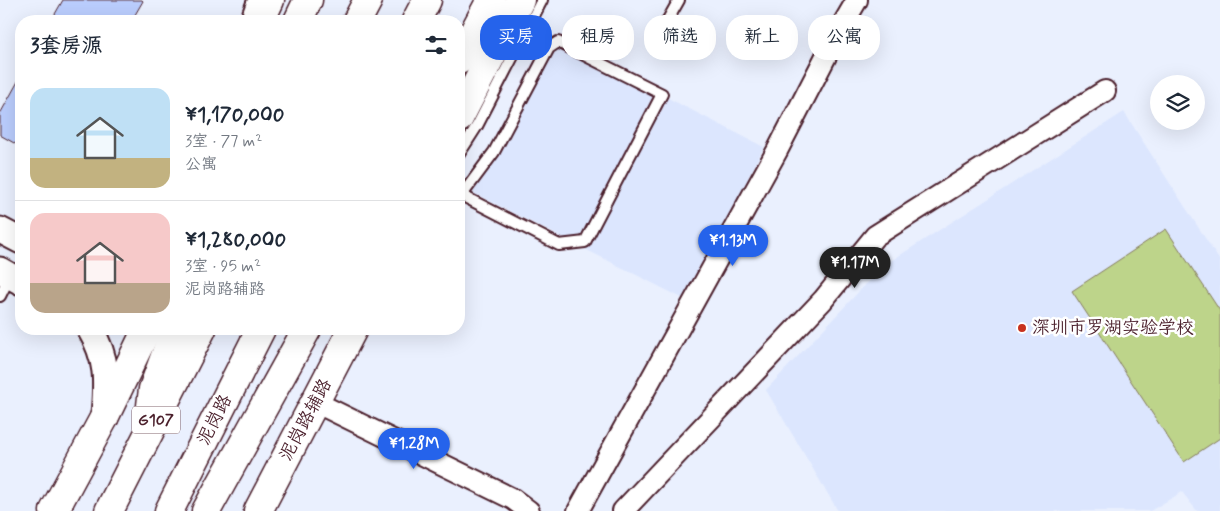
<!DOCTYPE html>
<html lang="zh">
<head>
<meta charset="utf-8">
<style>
	body { margin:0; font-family:Mynerve,"LXGW WenKai TC",sans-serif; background:#f6f6f7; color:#1f2937; height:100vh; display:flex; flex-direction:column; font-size:19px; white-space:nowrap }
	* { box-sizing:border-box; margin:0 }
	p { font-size:16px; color:#747a83 }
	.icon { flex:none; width:28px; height:28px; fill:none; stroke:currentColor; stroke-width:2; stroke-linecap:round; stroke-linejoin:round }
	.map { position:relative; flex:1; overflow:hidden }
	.details { position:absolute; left:15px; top:15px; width:450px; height:320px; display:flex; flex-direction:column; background:#fff; border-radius:20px; box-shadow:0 5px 20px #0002 }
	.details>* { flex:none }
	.hud { position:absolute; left:480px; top:15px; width:475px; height:45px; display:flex; gap:10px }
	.tools { position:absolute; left:1150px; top:75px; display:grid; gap:10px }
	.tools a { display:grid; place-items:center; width:55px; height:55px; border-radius:50%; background:#fff; box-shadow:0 5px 20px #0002; font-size:25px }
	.price { position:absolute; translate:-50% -42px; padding:0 11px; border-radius:18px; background:#2563eb; color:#fff; font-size:16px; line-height:32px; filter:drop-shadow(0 1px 2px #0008) }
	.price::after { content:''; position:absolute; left:50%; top:30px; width:15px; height:11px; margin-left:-8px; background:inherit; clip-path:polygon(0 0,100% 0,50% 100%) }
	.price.active { background:#222; color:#fff }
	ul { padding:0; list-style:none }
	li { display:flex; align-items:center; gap:15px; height:125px; padding:0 15px }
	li+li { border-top:1px solid #e0e1e3 }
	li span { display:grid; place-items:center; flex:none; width:140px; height:100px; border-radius:15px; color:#555 }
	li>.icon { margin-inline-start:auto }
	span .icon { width:60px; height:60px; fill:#fffc; stroke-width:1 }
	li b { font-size:21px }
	h2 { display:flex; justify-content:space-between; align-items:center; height:60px; padding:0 15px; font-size:21px }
	.chip { padding:0 18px; border-radius:20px; background:#fff; box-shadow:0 5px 20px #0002; font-size:18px; line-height:45px }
	.chip.active { background:#2563eb; color:#fff }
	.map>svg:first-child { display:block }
	.built { fill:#dce6fe }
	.green { fill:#bdd48a; stroke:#847a5a }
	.building { fill:#bacdfd; stroke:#4a1f2b }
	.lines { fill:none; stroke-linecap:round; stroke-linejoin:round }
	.service-casing { stroke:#4a1f2b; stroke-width:14 }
	.minor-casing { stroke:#4a1f2b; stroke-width:24 }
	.tertiary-casing { stroke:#4a1f2b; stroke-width:29 }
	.primary-casing { stroke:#4a1f2b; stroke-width:31 }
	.trunk-casing { stroke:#4a1f2b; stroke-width:31 }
	.service { stroke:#fff; stroke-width:10 }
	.minor { stroke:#fff; stroke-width:20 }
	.tertiary { stroke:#fff; stroke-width:25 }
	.primary { stroke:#fff; stroke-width:28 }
	.trunk { stroke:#fff; stroke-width:28 }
	.poi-dot { fill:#c8321e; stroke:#fff; stroke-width:2 }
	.labels { text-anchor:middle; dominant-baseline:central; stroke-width:5; stroke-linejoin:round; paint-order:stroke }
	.shield { fill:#fff; stroke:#80626b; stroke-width:1 }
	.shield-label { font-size:16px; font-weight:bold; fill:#4a1f2b }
	.poi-label { font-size:18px; fill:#4a1f2b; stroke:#fff; text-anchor:start }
	.street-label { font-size:18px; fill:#4a1f2b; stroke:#fff }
</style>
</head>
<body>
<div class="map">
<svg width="1220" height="511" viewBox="0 0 1220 511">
	<rect width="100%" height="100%" fill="#eaf0fe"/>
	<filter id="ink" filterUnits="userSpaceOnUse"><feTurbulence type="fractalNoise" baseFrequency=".02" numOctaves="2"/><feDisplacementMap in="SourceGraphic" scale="10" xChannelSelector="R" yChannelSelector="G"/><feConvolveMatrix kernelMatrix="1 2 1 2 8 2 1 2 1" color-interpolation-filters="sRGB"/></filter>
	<g filter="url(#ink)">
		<g class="built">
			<path d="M550,38L764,147L686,300L472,192Z"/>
			<path d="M1124,112L1220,261V511H1197L1182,492L1150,511H838L766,390L883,266Z"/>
		</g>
		<path class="green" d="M1166,229L1220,311V438L1184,462L1072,291Z"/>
		<g class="building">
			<path d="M63,0H142L143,1L132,20L126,17L124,21H51Z"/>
			<path d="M21,76V147L0,135V114Z"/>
		</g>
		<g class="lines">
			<defs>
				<g id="service">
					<path d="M245,21L253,0"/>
					<path d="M657,39L679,0"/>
					<path d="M459,154L477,126L542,0"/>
					<path d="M459,194L559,245L585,242L662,94L558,42L549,48L494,152L462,195"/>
					<path d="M0,296L10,276"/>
				</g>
				<g id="minor">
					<path d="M315,402L513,499L529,511"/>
					<path d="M578,511L777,151L840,29L857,0"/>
					<path d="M623,511L823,300L875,236L1105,91"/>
				</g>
				<g id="tertiary">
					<path d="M0,230L21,241"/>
					<path d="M0,270L21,282"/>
					<path d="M90,329C108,359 107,381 104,415"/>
				</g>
				<g id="primary">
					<path d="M260,21L270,0"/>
					<path d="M459,118L520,0"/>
					<path d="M54,511L104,418L110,396"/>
					<path d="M258,511L353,329"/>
				</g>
				<g id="trunk">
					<path d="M298,21L308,0"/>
					<path d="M357,21L368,0"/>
					<path d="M416,21L427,0"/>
					<path d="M459,60L491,0"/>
					<path d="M151,406L153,389L175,329"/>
					<path d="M104,418L147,329"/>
					<path d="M109,511L202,329"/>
					<path d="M169,511L261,329"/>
					<path d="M206,511L307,329"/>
				</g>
			</defs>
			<use href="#service" class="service-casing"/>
			<use href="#minor" class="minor-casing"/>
			<use href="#tertiary" class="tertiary-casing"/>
			<use href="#primary" class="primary-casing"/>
			<use href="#trunk" class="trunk-casing"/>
			<use href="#service" class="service"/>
			<use href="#minor" class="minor"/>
			<use href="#tertiary" class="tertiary"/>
			<use href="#primary" class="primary"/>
			<use href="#trunk" class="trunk"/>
		</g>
	</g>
	<circle class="poi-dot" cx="1022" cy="328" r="5"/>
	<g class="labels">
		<rect class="shield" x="132" y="406.5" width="48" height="27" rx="4"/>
		<g class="shield-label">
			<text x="156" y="420">G107</text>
		</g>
		<g class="poi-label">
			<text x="1032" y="328">深圳市罗湖实验学校</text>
		</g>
		<g class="street-label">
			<text transform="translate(215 420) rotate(-63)">泥岗路</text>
			<text transform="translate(306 420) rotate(-62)">泥岗路辅路</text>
		</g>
	</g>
</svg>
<div class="tools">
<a><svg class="icon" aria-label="layers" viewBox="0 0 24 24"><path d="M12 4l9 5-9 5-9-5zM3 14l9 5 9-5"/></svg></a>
</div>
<b class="price" style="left:733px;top:267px">¥1.13M</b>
<b class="price active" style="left:855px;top:289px">¥1.17M</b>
<b class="price" style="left:414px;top:470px">¥1.28M</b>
<div class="hud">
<a class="chip active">买房</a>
<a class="chip">租房</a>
<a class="chip">筛选</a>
<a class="chip">新上</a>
<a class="chip">公寓</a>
</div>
<section class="details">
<h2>3套房源<svg class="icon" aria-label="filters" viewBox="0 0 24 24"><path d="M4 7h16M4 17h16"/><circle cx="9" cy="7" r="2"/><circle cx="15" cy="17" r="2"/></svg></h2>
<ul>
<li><span style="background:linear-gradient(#bfe0f5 70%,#c2b280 0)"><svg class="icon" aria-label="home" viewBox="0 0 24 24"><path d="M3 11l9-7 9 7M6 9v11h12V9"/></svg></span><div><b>¥1,170,000</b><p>3室 · 77 m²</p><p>公寓</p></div></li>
<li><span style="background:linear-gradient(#f6c9c9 70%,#b9a48a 0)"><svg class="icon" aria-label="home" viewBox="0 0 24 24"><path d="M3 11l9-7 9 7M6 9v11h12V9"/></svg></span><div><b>¥1,280,000</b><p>3室 · 95 m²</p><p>泥岗路辅路</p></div></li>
</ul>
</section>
</div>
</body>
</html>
